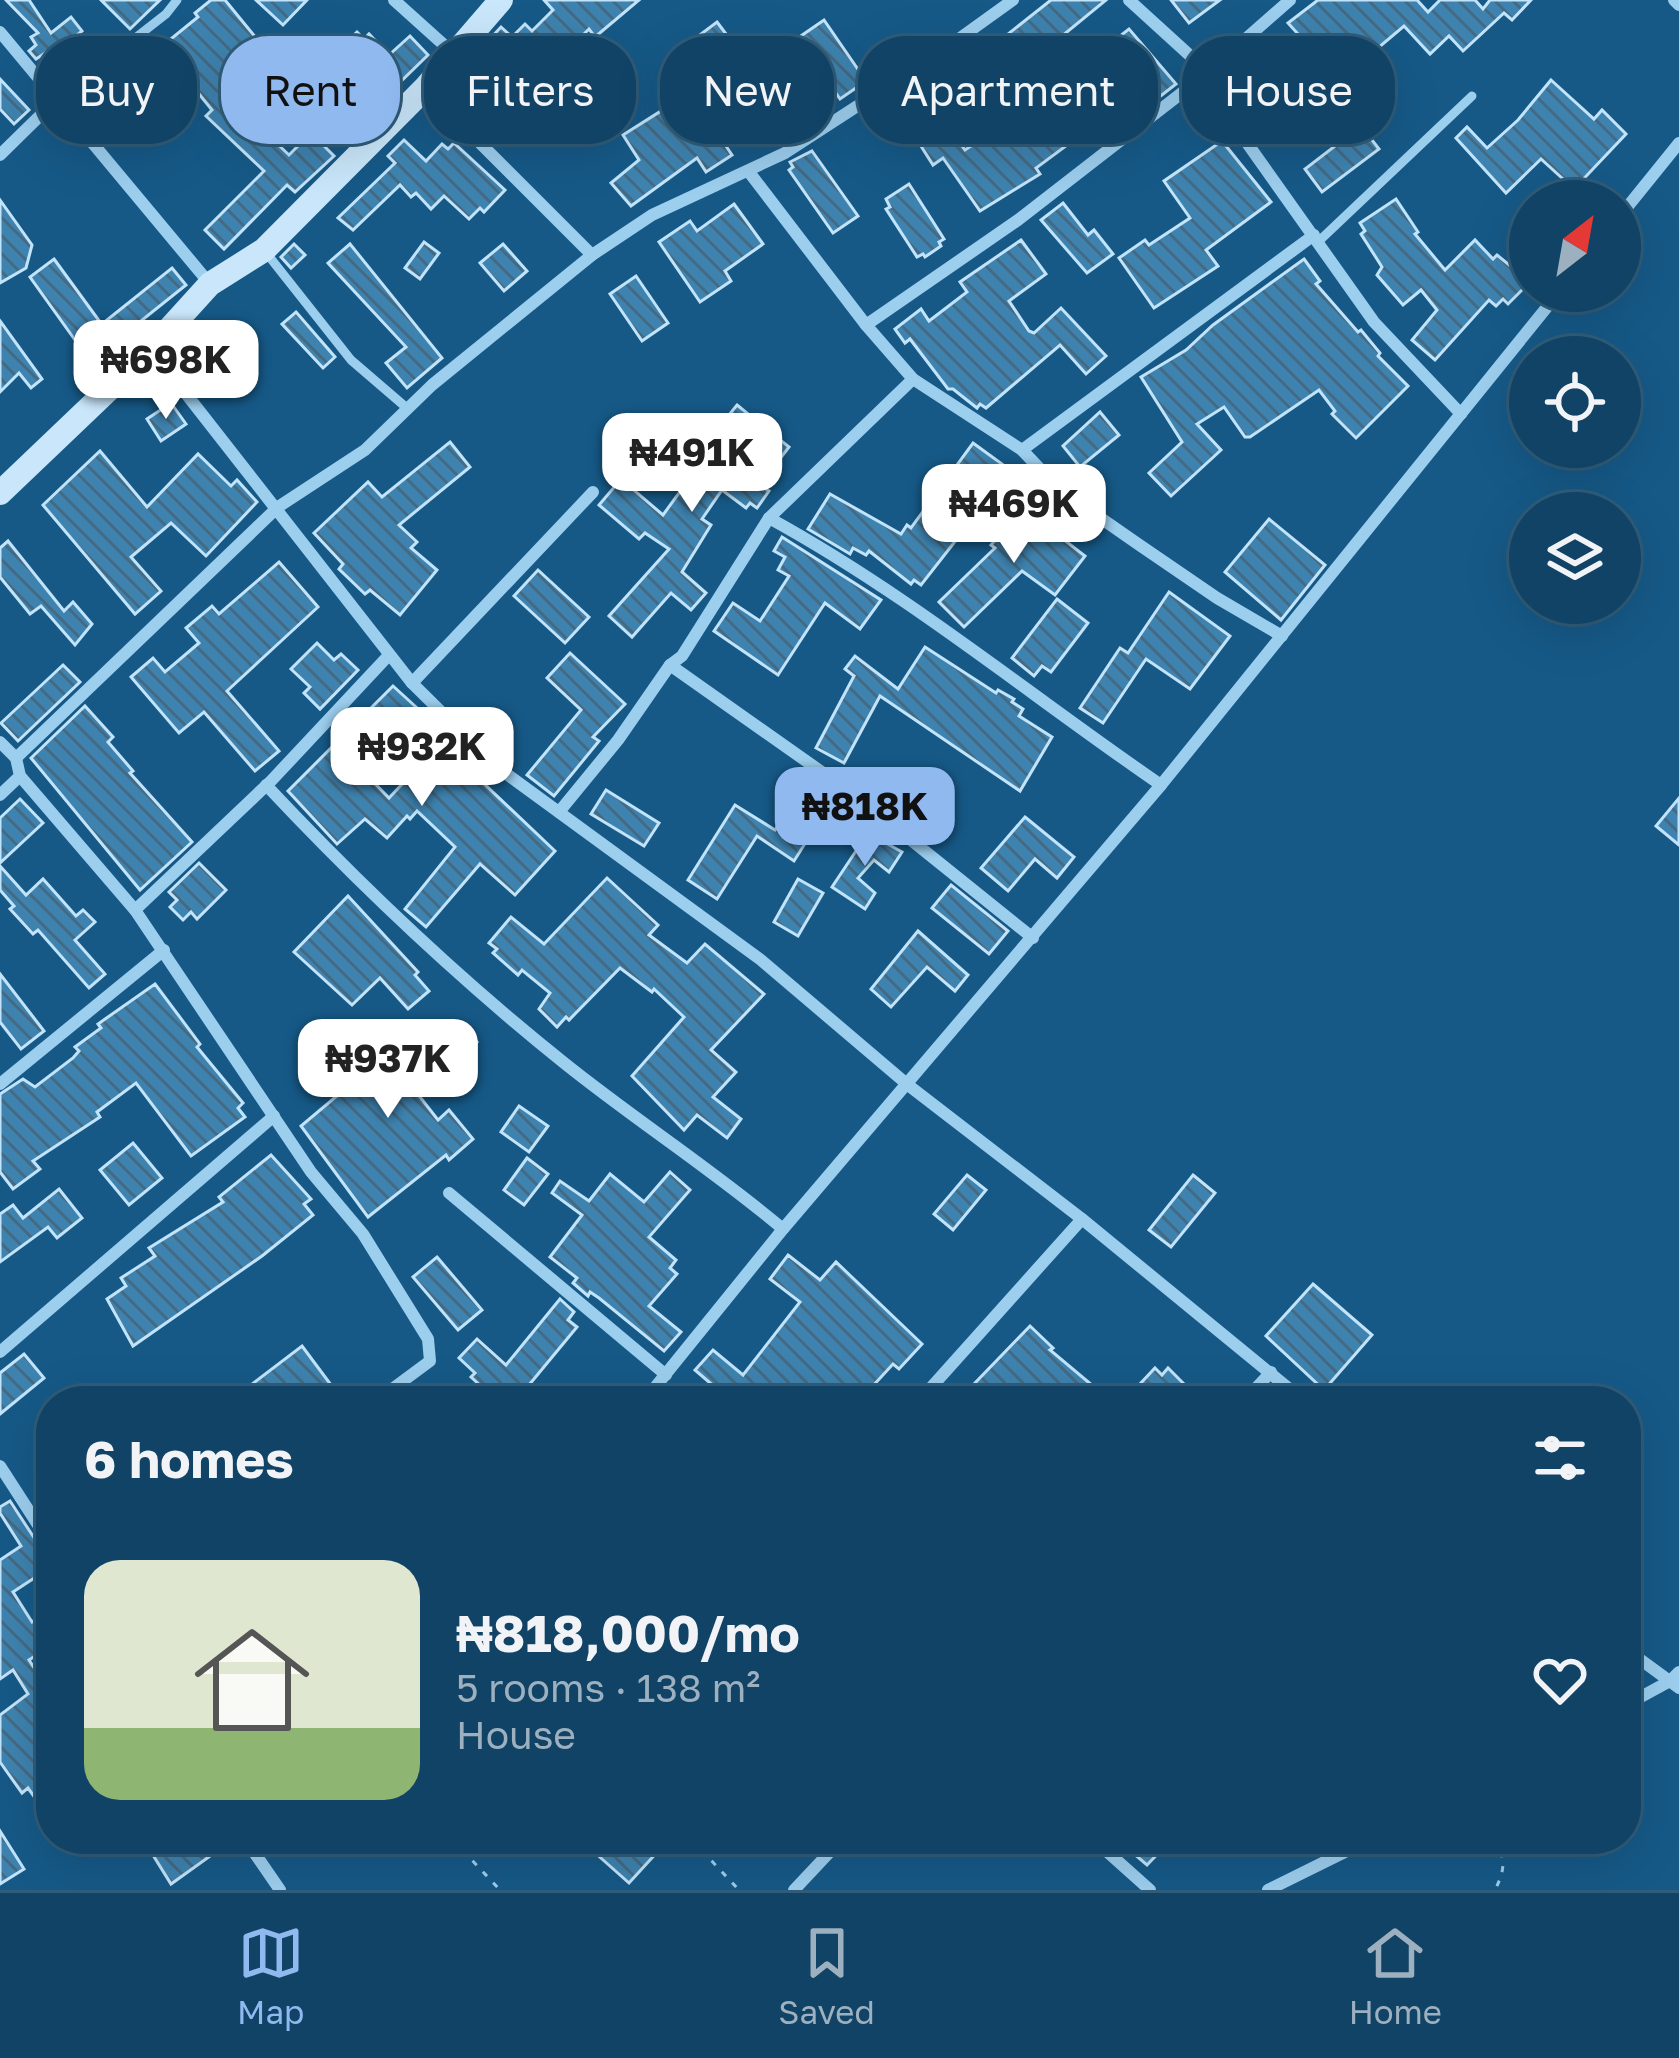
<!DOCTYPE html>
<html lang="en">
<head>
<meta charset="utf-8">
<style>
	body { margin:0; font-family:"Golos Text",sans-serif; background:#1e4e6e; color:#f1f3f6; height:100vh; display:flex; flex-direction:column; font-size:45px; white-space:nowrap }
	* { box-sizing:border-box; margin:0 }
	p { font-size:39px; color:#9cb0bf }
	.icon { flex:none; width:66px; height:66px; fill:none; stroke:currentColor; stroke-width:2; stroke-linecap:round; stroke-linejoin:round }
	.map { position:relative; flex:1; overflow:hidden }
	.sheet { position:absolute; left:36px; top:1386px; width:1605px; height:468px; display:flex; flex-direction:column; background:#104365; border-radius:48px; box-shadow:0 12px 48px #0002,0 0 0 3px #305c79 }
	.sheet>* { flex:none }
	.guide { position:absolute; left:36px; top:36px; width:1608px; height:108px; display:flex; gap:24px }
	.needle { width:78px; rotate:31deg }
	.buttons { position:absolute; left:1509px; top:180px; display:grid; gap:24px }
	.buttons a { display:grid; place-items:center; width:132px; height:132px; border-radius:50%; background:#104365; box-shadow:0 12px 48px #0002,0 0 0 3px #305c79; font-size:60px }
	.price { position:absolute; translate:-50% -102px; padding:0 27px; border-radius:24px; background:#fff; color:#222; font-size:39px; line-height:78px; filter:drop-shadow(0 3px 6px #0008) }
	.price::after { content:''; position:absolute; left:50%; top:72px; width:36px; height:27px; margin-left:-18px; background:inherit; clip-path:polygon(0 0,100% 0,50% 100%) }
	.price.current { background:#90b9f0; color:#111 }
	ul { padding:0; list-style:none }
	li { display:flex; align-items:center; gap:36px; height:300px; padding:0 48px }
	li span { display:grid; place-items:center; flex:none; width:336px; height:240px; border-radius:36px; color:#555 }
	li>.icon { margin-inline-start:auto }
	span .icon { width:144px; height:144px; fill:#fffc; stroke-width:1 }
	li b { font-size:51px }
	h2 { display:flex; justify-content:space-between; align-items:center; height:144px; padding:0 48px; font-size:51px }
	.tag { padding:0 42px; border-radius:48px; background:#104365; box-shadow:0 12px 48px #0002,0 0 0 3px #305c79; font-size:42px; line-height:108px }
	.tag.current { background:#90b9f0; color:#111 }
	.dock { display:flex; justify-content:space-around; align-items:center; height:168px; border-top:3px solid #305c79; background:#104365; font-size:33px; color:#9cb0bf }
	.dock a { display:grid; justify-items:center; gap:6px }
	.dock .current { color:#90b9f0 }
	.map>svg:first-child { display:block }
	.building { fill:url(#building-back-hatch); stroke:#c2e4fa; stroke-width:3 }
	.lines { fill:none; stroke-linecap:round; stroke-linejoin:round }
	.path { stroke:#9cceee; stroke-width:3; stroke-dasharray:6 9; stroke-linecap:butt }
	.lane { stroke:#9cceee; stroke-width:9 }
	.street { stroke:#9cceee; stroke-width:12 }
	.secondary { stroke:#c9e6fa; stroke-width:24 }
</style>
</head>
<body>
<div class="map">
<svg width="1679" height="1890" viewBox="0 0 1679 1890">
	<defs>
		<pattern id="building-back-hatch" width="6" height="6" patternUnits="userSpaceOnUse" patternTransform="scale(3)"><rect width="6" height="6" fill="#3e83b0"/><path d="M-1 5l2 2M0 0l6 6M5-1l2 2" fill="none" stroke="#446a83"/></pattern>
	</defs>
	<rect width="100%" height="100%" fill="#165987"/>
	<g class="building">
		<path d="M6,0H29L51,33L71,17L82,31L62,48L59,44L36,59L29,51L36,45L31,37L38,33Z"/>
		<path d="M101,0H160L130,29Z"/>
		<path d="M211,0H225L261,44L225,72L231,80L220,89L289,155L311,133L334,156L295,192L287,185L224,249L205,230L264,171L206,116L212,110L161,47L198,17L195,13Z"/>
		<path d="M256,0H307L283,25Z"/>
		<path d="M544,0H639L595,37L589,29L560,58L562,60L546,76L564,92L544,115L489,65L500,53L488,41L501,27L512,37L525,24L532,31L553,10Z"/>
		<path d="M1051,0H1106L1040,54L1061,82L1129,29L1176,84L1121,127L1099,98L1077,115L1080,119L1066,129L1074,140L1036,168L1040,174L980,211L943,158L933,165L895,105L916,90L923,101L928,97L965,150L1006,123L964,69Z"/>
		<path d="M1171,0H1220L1189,23Z"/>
		<path d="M1318,0H1417L1428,12L1440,0H1475L1483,9L1490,0H1531L1512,20L1504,13L1463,51L1449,36L1430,54L1404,26L1340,80L1273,126L1254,101L1317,55L1288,23Z"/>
		<path d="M824,20L866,81L840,99L798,38Z"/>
		<path d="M717,22L747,62L764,50L782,74L735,110L689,43Z"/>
		<path d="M357,32L364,39L369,34L389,55L410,36L428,55L391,91L366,65L330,98L309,76Z"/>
		<path d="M148,41L163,59L147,71L167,108L131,132L112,98L96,81Z"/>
		<path d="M465,73L480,89L477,92L510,121L495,136L481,122L477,125L445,92Z"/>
		<path d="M0,79L29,110L14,124L0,109Z"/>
		<path d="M1551,80L1594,119L1602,110L1626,134L1574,189L1541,159L1506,193L1456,138L1467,127L1487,148L1518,120Z"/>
		<path d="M687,88L732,155L706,172L697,158L631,206L611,183L639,160L623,135L664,109L661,105Z"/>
		<path d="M1361,126L1379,149L1322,192L1305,169Z"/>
		<path d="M404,140L426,161L442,144L448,149L454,143L505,190L484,212L480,208L469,219L444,196L431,209L416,193L411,197L400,185L353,230L338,218L395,163L388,156Z"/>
		<path d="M1222,141L1271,202L1206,250L1218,266L1154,308L1119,258L1145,240L1149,245L1190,218L1164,181Z"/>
		<path d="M812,151L858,216L833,233L789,170L793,167L790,162Z"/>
		<path d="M909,184L944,239L939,242L941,246L925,257L923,254L917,257L886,209L890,207L886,199Z"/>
		<path d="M1396,199L1418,232L1415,234L1445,270L1475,240L1493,259L1497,255L1523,276L1518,281L1524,288L1508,304L1503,299L1496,306L1489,300L1435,360L1412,340L1437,310L1421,290L1403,305L1377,275L1382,267L1361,234L1365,231L1360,223Z"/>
		<path d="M0,200L32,245L26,268L0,283Z"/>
		<path d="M1063,203L1088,235L1094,230L1113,254L1087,273L1041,220Z"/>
		<path d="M734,204L763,244L725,271L731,281L700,302L659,242L690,221L697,231Z"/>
		<path d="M1021,240L1046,274L1009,301L1029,331L1034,333L1061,308L1106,356L1086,374L1060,345L986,408L980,404L977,408L953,389H948L910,339L905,343L895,329L921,309L929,321L967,292L960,282Z"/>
		<path d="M424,242L439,253L420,279L405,268Z"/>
		<path d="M294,244L305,255L291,268L281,257Z"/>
		<path d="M350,244L442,358L407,388L386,363L406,347L328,263Z"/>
		<path d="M503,244L527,271L504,291L480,263Z"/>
		<path d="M54,259L100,322L75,340L30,277Z"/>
		<path d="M1304,259L1320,281L1316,284L1358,332L1361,330L1380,353L1378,356L1408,386L1356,438L1332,414L1335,411L1319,390L1250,437H1245L1224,407L1197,424L1221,450L1171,496L1149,473L1182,442L1141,377L1186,350L1213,325Z"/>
		<path d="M172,268L186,285L116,341L102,324Z"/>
		<path d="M636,276L668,323L642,341L610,294Z"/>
		<path d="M296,312L335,357L323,368L282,324Z"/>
		<path d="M0,321L42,379L31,388L19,373L0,392Z"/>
		<path d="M171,403L186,424L161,441L147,419Z"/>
		<path d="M737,405L789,447L760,485L769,491L757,508L750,503L746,508L722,490L702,519L711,525L682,572L706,593L691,610L671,593L632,637L609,616L669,549L645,533L639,539L599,505L621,479L663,515L684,486L690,490L694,485L728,440L716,431Z"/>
		<path d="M1100,412L1119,435L1080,467L1063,446Z"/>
		<path d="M450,442L470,467L399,525L417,542L411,548L437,570L400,615L370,590L365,594L339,569L343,564L314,533L368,482L382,497Z"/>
		<path d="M973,443L1002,464L957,525L964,530L921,585L914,580L911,584L869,551L866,555L853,548L850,554L808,529L830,494L901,534L907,525L911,528Z"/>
		<path d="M100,451L147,507L198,454L231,486L237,480L257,502L206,556L171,523L131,557L161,591L135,614L43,505Z"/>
		<path d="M1023,508L1085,556L1055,595L1022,571L964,627L939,602L995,548L991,545Z"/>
		<path d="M1269,519L1325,565L1281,620L1225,572Z"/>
		<path d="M782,537L881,600L860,629L825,603L778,675L714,631L733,603L760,621L789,576L778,570L785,557L774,551Z"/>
		<path d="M8,541L64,611L73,602L92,624L75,645L41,606L30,614L0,577V548Z"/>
		<path d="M279,562L318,607L227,691L279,751L255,771L204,712L179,733L131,677L153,658L165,672L199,643L186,628L212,606L219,614Z"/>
		<path d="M538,570L589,617L565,643L514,596Z"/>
		<path d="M1169,592L1230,636L1190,689L1146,659L1103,723L1080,708L1120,648L1128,653Z"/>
		<path d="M1057,599L1088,623L1051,672L1042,666L1034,676L1012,658Z"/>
		<path d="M317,643L334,660L341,654L358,670L320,709L304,693L310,687L291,669Z"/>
		<path d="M925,647L996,693L998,690L1014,699L1012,702L1023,709L1019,716L1052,737L1020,791L880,696L844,763L816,748L854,676L845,669L855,656L898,689Z"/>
		<path d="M570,653L625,704L593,737L599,741L554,796L527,775L581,710L547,678Z"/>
		<path d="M63,665L80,682L18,741L1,723Z"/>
		<path d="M393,686L416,707L359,767L389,798L435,749L452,765L458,759L555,851L515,895L480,864L426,927L405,909L455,847L417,811L410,819L407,816L387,838L365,819L337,844L288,791Z"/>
		<path d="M85,706L113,737L108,742L133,771L130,773L192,842L140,890L31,758Z"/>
		<path d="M803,787L830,804L794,861L757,836L717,899L688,880L735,805L775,830Z"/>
		<path d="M606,790L659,823L644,846L591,814Z"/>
		<path d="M1679,798V845L1656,826Z"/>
		<path d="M20,799L43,823L0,863V818Z"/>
		<path d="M1025,817L1074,857L1057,878L1035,859L1008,891L981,868Z"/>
		<path d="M868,833L902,852L889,872L874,860L858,878L875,893L865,909L832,887Z"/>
		<path d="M199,863L226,890L197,919L191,912L183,920L170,907L177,900L169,892Z"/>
		<path d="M0,866L26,895L43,879L76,916L83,910L95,922L75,940L105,974L89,988L38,930L33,934L10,909L14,906L0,890Z"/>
		<path d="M607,878L658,925L649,935L687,963L705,944L764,994L711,1050L736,1072L713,1097L741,1119L727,1138L697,1115L684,1130L632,1076L684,1017L654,989L652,992L620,968L569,1020L566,1017L557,1027L539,1009L550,993L522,970L518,975L493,953L497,949L489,943L511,917L544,944Z"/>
		<path d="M798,879L823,893L798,936L774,922Z"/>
		<path d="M951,885L1008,931L989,954L932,908Z"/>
		<path d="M348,896L418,972L415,975L429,991L408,1009L380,978L352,1005L294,952Z"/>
		<path d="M918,931L968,975L955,991L927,967L891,1007L871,989Z"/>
		<path d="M0,974L44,1031L21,1049L0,1022Z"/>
		<path d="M155,984L200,1044L197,1047L243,1103L238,1108L245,1117L191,1156L136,1083L97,1112L100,1117L33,1161L40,1169L13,1189L0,1172V1094L23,1079L35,1087L73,1058L79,1051L75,1047L101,1028L98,1024Z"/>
		<path d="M459,1024L477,1042L420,1097L438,1120L449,1110L473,1139L449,1160L446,1155L368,1217L301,1126L363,1074L339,1045L364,1025L406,1076Z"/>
		<path d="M519,1106L548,1126L529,1152L501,1132Z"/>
		<path d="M133,1143L162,1178L129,1205L100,1170Z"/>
		<path d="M271,1155L311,1199L304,1204L313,1215L262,1256L133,1346L107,1299L126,1286L121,1278L155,1256L149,1248L223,1202L219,1197Z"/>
		<path d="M527,1158L548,1174L524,1205L504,1190Z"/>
		<path d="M670,1172L690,1190L649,1237L676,1260L670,1268L677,1274L649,1306L681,1332L664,1351L599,1298L590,1292L588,1296L573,1283L577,1278L550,1257L582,1215L552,1193L560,1181L589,1201L610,1174L644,1202Z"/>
		<path d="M967,1175L986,1190L953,1230L934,1214Z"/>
		<path d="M1193,1175L1215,1193L1171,1247L1149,1230Z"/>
		<path d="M59,1189L82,1218L57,1238L48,1227L0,1262V1214L13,1205L23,1218Z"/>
		<path d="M788,1255L820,1280L836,1262L922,1344L899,1369L893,1364L859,1401H791L772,1385L769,1389L763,1385L749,1401H731L695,1370L713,1350L743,1375L800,1302L770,1279Z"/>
		<path d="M437,1257L482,1310L458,1330L413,1277Z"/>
		<path d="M1313,1284L1372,1335L1324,1390L1266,1336Z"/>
		<path d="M560,1299L574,1312L568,1320L577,1327L529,1385L533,1389L522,1401H497L471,1377L475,1373L459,1358L477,1339L506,1365Z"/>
		<path d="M1030,1326L1053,1348L1050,1350L1093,1386L1080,1401H994L975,1383Z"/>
		<path d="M302,1346L337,1393L326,1401H250L243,1391Z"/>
		<path d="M24,1354L44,1378L0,1414V1373Z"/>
		<path d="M1155,1368L1162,1375L1168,1368L1184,1384L1169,1401H1124Z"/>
		<path d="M10,1501L46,1556L39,1561L45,1571L13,1592L32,1622L40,1617L50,1632L42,1637L49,1647L29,1660L44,1683L51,1678V1820L28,1788L22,1793L0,1762V1715L28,1694L13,1670L0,1679V1560L21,1546L0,1513V1507Z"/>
		<path d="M0,1831L24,1869L0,1884Z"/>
		<path d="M143,1839H213L220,1849L171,1884Z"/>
		<path d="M604,1839H649L660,1849L629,1883L593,1851Z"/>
		<path d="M1133,1839H1172L1147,1865L1126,1847Z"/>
	</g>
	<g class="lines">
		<g class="path">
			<path d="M452,1839L500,1890"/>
			<path d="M691,1839L739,1890"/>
			<path d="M1492,1839C1507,1857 1505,1870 1495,1890"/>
		</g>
		<g class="lane">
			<path d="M56,100L166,14L177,0"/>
			<path d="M1319,241L1472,96"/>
			<path d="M264,250L351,360L408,409"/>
		</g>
		<g class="street">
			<path d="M394,0L454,54"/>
			<path d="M1129,0L1208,72L1201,78L1374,322L1461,414"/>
			<path d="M1674,0L1679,5"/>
			<path d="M0,32L210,284"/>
			<path d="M1208,72L1290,0"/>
			<path d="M426,89L592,255"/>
			<path d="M0,155L56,100"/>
			<path d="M749,172L866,325L913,379L1022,450L1059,489L1138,544L1217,598L1282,636"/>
			<path d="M1620,216L1679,143"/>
			<path d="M866,325L1018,220L1201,78"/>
			<path d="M151,349L412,683L497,767L761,960L908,1085L1082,1219L1304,1401"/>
			<path d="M1022,450L1314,235"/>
			<path d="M769,518C908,594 1031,696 1161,785"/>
			<path d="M670,665L860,799L1033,938"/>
			<path d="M412,683L593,492"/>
			<path d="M0,742L16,758L20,776L135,910L311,1172L363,1234L428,1339L430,1361L376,1401"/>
			<path d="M16,758L278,507L365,450L432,385L592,255L652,215L785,153L942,51L1013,0"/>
			<path d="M266,785C358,883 457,977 563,1062C635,1120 712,1169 783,1229"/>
			<path d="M0,795L20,776"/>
			<path d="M559,812L618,740L670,665L682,656L769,518L913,379"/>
			<path d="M135,910L271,781L389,655"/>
			<path d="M0,1084L164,950"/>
			<path d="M449,1193L666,1375"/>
			<path d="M0,1352L274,1116"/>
			<path d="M644,1401L783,1229L1161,785L1560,291"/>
			<path d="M919,1401L1082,1219"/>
			<path d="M1244,1401L1271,1372"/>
			<path d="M0,1466L51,1545"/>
			<path d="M1626,1649L1679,1688"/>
			<path d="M1626,1705L1670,1681L1679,1672"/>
			<path d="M245,1839L280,1890"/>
			<path d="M1093,1839L1150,1890"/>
			<path d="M794,1890L842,1839"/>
			<path d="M1268,1890L1371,1839"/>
		</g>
		<path class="secondary" d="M0,493L151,349L210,284L264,250L425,88L501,0"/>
	</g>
</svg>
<div class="buttons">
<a><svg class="needle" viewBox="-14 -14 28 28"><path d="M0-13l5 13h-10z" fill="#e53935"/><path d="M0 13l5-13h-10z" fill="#9cb0bf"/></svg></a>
<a><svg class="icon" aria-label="locate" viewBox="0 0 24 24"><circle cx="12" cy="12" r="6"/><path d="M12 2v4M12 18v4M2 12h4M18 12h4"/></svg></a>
<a><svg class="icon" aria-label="layers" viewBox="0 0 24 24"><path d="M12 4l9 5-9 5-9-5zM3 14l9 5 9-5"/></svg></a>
</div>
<b class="price" style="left:166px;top:422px">₦698K</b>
<b class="price" style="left:692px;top:515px">₦491K</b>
<b class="price" style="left:1014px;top:566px">₦469K</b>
<b class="price" style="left:422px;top:809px">₦932K</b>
<b class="price current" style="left:865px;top:869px">₦818K</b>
<b class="price" style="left:388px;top:1121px">₦937K</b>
<div class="guide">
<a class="tag">Buy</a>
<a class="tag current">Rent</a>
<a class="tag">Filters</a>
<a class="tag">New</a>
<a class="tag">Apartment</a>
<a class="tag">House</a>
</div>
<section class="sheet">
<h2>6 homes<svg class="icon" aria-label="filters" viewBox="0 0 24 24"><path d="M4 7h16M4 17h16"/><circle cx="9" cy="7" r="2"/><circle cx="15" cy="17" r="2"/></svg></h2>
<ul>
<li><span style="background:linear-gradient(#dfe7d0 70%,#8fb573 0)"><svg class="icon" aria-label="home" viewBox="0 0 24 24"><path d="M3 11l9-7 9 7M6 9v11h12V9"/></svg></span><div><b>₦818,000/mo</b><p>5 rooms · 138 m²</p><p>House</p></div><svg class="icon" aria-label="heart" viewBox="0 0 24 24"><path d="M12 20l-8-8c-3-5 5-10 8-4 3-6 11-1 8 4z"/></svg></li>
</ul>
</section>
</div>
<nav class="dock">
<a class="current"><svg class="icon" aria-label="map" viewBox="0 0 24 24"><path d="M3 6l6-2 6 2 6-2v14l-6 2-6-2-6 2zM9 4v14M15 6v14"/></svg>Map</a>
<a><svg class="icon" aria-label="saved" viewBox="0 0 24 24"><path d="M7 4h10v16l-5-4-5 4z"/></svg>Saved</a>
<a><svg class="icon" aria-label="home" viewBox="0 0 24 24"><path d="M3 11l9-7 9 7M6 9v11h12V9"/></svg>Home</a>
</nav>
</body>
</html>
